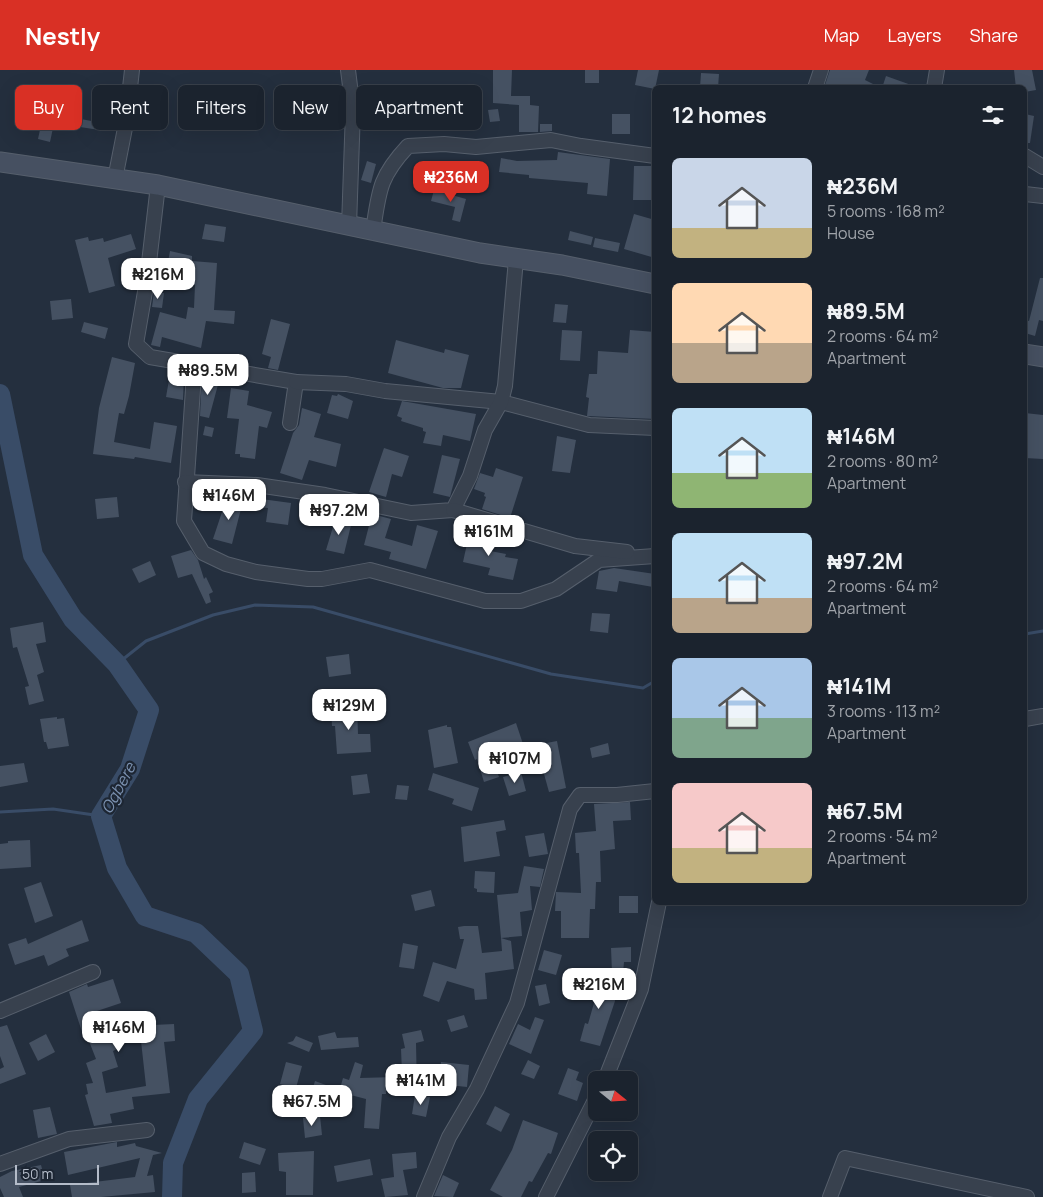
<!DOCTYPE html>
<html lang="en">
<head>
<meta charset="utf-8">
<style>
	body { margin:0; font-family:Manrope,sans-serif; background:#282f3a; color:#f1f3f6; height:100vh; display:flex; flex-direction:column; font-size:19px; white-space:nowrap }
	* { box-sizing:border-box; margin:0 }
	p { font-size:16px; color:#a0a4aa }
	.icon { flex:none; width:28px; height:28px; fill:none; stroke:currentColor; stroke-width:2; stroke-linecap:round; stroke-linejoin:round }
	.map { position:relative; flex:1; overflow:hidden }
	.panel { position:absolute; left:652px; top:15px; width:375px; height:820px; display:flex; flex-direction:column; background:#1b232e; border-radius:8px; box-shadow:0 5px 20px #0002,0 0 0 1px #39404a }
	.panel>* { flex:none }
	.hud { position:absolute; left:15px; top:15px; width:475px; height:45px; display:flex; gap:10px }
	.needle { width:32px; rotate:108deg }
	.tools { position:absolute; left:588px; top:1001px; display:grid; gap:10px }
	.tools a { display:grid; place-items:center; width:50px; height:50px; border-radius:8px; background:#1b232e; box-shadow:0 5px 20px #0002,0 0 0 1px #39404a; font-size:25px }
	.scale { position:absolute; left:15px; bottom:12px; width:84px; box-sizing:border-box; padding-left:5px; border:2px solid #b4bcc9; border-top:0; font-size:14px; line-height:18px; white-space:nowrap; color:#b4bcc9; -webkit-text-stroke:4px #1d2633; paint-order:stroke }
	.price { position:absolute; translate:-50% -42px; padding:0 11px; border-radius:10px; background:#fff; color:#222; font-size:16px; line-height:32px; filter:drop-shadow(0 1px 2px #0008) }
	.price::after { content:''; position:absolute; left:50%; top:30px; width:15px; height:11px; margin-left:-8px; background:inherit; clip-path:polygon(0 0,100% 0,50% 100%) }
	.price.on { background:#d93025; color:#fff }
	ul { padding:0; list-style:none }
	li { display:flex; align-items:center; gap:15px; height:125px; padding:0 20px }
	li span { display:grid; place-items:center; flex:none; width:140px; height:100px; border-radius:8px; color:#555 }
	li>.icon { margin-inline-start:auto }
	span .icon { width:60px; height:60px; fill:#fffc; stroke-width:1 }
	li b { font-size:21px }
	h2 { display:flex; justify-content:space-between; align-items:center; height:60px; padding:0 20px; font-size:21px }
	.chip { padding:0 18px; border-radius:8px; background:#1b232e; box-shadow:0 5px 20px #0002,0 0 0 1px #39404a; font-size:18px; line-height:45px }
	.chip.on { background:#d93025; color:#fff }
	header { display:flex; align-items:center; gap:30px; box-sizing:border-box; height:70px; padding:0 25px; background:#d93025; color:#fff }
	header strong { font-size:24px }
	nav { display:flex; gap:28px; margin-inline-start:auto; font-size:18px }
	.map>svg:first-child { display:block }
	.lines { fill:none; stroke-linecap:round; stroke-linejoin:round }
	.stream { stroke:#394c67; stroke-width:3 }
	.river { stroke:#394c67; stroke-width:20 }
	.building { fill:#455162 }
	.street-casing { stroke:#565f6c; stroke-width:16 }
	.secondary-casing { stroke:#565f6c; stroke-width:21 }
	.street { stroke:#38414e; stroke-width:14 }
	.secondary { stroke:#465061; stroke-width:19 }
	.labels { text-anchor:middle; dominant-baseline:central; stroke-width:4.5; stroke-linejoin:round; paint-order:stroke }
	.water-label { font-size:16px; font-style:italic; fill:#7c92b1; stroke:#1d2633 }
</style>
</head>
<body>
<header>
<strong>Nestly</strong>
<nav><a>Map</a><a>Layers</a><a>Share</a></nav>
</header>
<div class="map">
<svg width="1043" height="1127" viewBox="0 0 1043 1127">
	<rect width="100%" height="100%" fill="#242f3e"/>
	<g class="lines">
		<g class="stream">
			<path d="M1025,564L1043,561"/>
			<path d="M117,594L146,571L213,545L255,535L313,537L551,604L643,618L655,611"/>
			<path d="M0,742L53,739L101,746"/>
		</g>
		<path class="river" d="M0,324L33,485L73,549L117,594L149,640L130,699L101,746L117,798L145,846L196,863L239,904L253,961L198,1029L173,1093L172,1127"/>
	</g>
	<g class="building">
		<path d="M493,0H512L511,26H530V35L539,36L538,62H519V35L493,33Z"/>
		<rect x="585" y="0" width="14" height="13"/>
		<path d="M638,0H659L655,19L635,15Z"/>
		<path d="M830,0H869L865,10L881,18H824Z"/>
		<path d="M1014,0H1032L1036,20L1025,22V18H1016Z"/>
		<path d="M701,3L719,4L718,18H700Z"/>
		<path d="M886,6L914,16V18H882Z"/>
		<path d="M426,14L441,16L438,36L423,33Z"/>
		<path d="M444,37L463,39L461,59L442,57Z"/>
		<path d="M498,39L500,51L490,52L488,40Z"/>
		<path d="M55,44L107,54L106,61L54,53Z"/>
		<rect x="612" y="44" width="18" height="20"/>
		<path d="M1025,44L1034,46L1030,73H1025Z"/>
		<path d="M540,54H552V61L540,62Z"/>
		<path d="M41,55L53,58L50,72L38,69Z"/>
		<path d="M558,82L610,89L607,126L587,124L588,113L529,108V105L499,102L501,88L517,91L557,90Z"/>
		<path d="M367,91L376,94L371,113L361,110Z"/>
		<path d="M634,96H653V119H655V130H633Z"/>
		<path d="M434,120L466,129L460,152L452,150L455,137L431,131Z"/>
		<path d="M634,144L655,150V188L624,179Z"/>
		<path d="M205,154L226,157L224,172L202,169Z"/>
		<path d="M570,161L593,167L591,175L568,170Z"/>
		<path d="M131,164L136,179L108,188L115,216L89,223L75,170L88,167L89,171L103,168L104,172Z"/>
		<path d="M595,168L620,173L618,182L593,177Z"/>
		<path d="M170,181L192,186V191L217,193L214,240L235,241L234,254L206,251L201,278L162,267L160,277L151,275L160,242L186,249L188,237L194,238L195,215L165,209Z"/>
		<path d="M1040,208H1043V251L1039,250L1035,266L1025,263V250L1029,251Z"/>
		<path d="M154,222L164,223L162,238L152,237Z"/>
		<path d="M71,229L73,248L52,250L50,231Z"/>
		<path d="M555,234L568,235L566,253L553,252Z"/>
		<path d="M271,249L290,254L278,300L268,298L271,287L262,284Z"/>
		<path d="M84,252L108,258L105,269L81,262Z"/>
		<path d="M562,260L582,261L580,291L560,290Z"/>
		<path d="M630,260L655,262V349L587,346L589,328L586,327L589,304H597L598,281L628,283Z"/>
		<path d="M396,270L444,283L445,279L469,285L461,318H443L388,303Z"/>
		<path d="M112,287L135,293L129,326L124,344L119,343L114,372L150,379L154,352L177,356L171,393L135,387L134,389L93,384L99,338Z"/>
		<path d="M170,304L184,307L183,330L166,327Z"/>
		<path d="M202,306L219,311L209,348L200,346Z"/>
		<path d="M231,318L249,321L247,335L272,342L267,358L259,356L255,389L240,387V384H235L239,349L227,348Z"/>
		<path d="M338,324L353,331L348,349L327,343L332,325L337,326Z"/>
		<path d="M402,331L476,344L470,371L443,365L441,376L423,373L426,362L423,361V358L401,351L402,348L397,346Z"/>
		<path d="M302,338L321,344L314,367L341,374L336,397L309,390L302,410L280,403L293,363L299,355Z"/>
		<path d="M1025,343L1043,345V389L1025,388Z"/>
		<path d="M205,356L214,358L212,367L203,365Z"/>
		<path d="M557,366L576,370L570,403L552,401Z"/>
		<path d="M384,378L409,386L402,407L392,404L386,427L369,422Z"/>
		<path d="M442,385L460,389L450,427L433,423Z"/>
		<path d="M496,398L523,407L510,448L482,439L486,427L484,426L485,423L474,419L480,403L493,407Z"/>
		<path d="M117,427L119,447L97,449L95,429Z"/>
		<path d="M227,427L243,431L232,474L213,469Z"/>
		<path d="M246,427L291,433L288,455L266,452L268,438L245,436Z"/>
		<path d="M372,444L391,449L385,468L412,476L417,455L438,461L426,499L389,489L391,482L364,475Z"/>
		<path d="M336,447L352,451L344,484L326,480Z"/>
		<path d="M470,460L489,464L485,480L506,484L505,487L518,489L513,510L488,505L490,498L463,492Z"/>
		<path d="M191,480L198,490L204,509L206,507L213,522L209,524L211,532L206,534L192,504L178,508L171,486Z"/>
		<path d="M150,491L156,505L139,513L132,499Z"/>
		<path d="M614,498L655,504L653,517L619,511L617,522L596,519L599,501Z"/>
		<path d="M592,543L610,544L608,563L590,561Z"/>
		<path d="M43,552L46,572L36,574L44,602L37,605L44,631L29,635L25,617L29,616L17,577L13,578L10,558Z"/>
		<path d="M349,584L351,604L329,607L326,587Z"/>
		<path d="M357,635L358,664H370L371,682L337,684L335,656H332L331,637Z"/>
		<path d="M57,647V649L64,648L69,676L48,679L46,672H44L40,649Z"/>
		<path d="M516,653L523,674L492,685L499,707L484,712L477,689L475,690L468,672Z"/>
		<path d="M447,655V657H451L458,693L434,698L428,660Z"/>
		<path d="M557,671L566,718L549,722L536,675Z"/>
		<path d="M608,673L610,684L592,688L590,678Z"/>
		<path d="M24,693L28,712L0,717V696Z"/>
		<path d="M521,702L526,721L509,726L503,707Z"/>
		<path d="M433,703L479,718L472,741L452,734L454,729L428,720Z"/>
		<path d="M367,704L370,723L353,725L351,706Z"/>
		<path d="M397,715L409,716L407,730L395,729Z"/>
		<path d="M630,732L631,750L613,751L615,779L600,781L601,812H596L595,839H590L589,868H561V841H555L556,822L581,823L579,783H576L575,763L596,761L594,734Z"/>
		<path d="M504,750L506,760L496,762L500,786L464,792L461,757Z"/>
		<path d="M544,763L548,784L529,787L525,766Z"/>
		<path d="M30,770L31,797L0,799V774L8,773V771Z"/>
		<path d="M524,796L544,799L540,817L530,816L532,840L520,842L522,866L501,868L497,825L518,823Z"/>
		<path d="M475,801L495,802L494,823L477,822V819L474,818Z"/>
		<path d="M41,812L53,846L35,853L24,818Z"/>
		<path d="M431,820L435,836L415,841L411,825Z"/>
		<rect x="619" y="826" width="19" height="17"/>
		<path d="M82,850L89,871L66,879L69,886L48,896L44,885L15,895L8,874L26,868L28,874Z"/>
		<path d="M464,856H478L482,883L502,881L501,868L511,871L514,899L485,903L487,929L475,930L474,919L447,911L439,932L423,926L433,892L456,899L464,869H460L458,857Z"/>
		<path d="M403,873L418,876L414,899L399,897Z"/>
		<path d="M631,877V892H624L623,903L612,902L611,878Z"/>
		<path d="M544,880L562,885L556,905L538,900Z"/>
		<path d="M613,907L615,931L600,976L580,971L585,953L588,954L596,926L590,927L589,909Z"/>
		<path d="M113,909L121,933L94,942L104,970L115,966L119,978L113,981L118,997L102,1002L106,1023L146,1016L141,971L138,973L132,957L151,950L153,955L174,954L175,971L164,972L170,1023L132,1027L134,1039L110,1044L112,1053L94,1056L85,1025L88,1024L86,1014L93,1013L86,993L96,989L87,966L84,968L69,922L87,914L88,917Z"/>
		<path d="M546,914L550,933L539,936L535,916Z"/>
		<path d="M464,945L468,957L451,962L447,950Z"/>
		<path d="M535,947L544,950L531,984L509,974L518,954L530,960Z"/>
		<path d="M7,955L26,1004L0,1014V999L4,997L0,986V957Z"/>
		<path d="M421,960L424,971L416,973L417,1020L386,1021V1024H382L379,1059L364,1058L366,1029L339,1022L343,1008L349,1010L355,992L363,995L360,1008L396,1007V1003H402L401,979L405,978L402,964Z"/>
		<path d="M335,962L337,968L358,967L359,977L321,980L318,966Z"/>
		<path d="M46,964L55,982L38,991L29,973Z"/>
		<path d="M296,966L313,973L309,982L287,973L293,971Z"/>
		<path d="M528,990L540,996L534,1009L521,1004Z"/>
		<path d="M286,992L302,996L296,1018L280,1014Z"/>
		<path d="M441,992L469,995L467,1017L439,1014Z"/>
		<path d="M568,998L579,1002L576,1010L583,1013L577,1031L558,1024Z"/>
		<path d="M315,1011L334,1018L329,1033L310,1027Z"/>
		<path d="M415,1025L430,1027L426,1047L412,1044Z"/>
		<path d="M495,1036L510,1044L501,1062L486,1054Z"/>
		<path d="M50,1037L57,1064L38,1068L33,1040Z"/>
		<path d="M320,1046L322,1065L305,1068L303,1048Z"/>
		<path d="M523,1050L558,1063L551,1084L548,1083L532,1112L529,1111L521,1127H503L490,1120L512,1080Z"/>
		<path d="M117,1072V1077L135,1073L136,1076L162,1083L153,1085L147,1106L153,1105L155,1122L101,1127H72L70,1115L135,1107L140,1088L68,1105L64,1082Z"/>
		<path d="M244,1072L266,1079L260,1095L239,1088Z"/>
		<path d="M314,1081L313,1125H286V1102L279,1101L278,1083Z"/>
		<path d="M416,1082L417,1098L403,1100L408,1125L385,1127L381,1109L394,1107L392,1084Z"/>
		<path d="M370,1089L373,1105L337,1112L334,1096Z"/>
		<path d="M41,1095L45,1110L19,1117L23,1127H4L0,1118V1107L12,1101Z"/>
		<path d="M255,1102L256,1122L242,1123V1103Z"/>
		<path d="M443,1105L459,1113L453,1127L434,1126Z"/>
	</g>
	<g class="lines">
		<defs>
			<g id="street">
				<path d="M348,0L353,40L349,156"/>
				<path d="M815,18L821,0"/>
				<path d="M934,18L937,0"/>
				<path d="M1025,86L1043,97"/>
				<path d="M115,109L126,53L132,0"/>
				<path d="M158,115L147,210L136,274L150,287L296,312L290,353"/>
				<path d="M1025,124L1043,126"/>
				<path d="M373,161C379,121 379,107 408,76L444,74L476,77L551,70L581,76L655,86"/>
				<path d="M190,295L193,304V319L184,451L203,483L226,494L256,502L308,509H322L370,500L485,531H521L556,519L599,490L655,486"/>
				<path d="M296,312L346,314L385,321L501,332L589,355L655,358"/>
				<path d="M185,412L257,415L325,425L411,443L453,440L470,406L485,360L501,332L505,316L516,189"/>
				<path d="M453,440L575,476L627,482"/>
				<path d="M1025,649L1043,646"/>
				<path d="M0,941L93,902"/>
				<path d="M605,1010L641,919L659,832"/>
				<path d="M0,1094L69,1069L147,1060"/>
				<path d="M424,1127L449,1067L477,1019L517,933L570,739L580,725H617L655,721"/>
				<path d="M546,1127L596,1028"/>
				<path d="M830,1127L845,1088L1027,1127"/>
			</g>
			<g id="secondary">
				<path d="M0,92L158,115L480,183L562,195L655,214"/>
				<path d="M1025,284L1043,287"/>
			</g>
		</defs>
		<use href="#street" class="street-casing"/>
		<use href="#secondary" class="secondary-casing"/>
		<use href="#street" class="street"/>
		<use href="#secondary" class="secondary"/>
	</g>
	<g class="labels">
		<g class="water-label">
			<text transform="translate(118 718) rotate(-62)">Ogbere</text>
		</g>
	</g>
</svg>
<div class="tools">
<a><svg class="needle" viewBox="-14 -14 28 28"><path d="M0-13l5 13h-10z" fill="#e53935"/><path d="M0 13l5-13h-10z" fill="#a0a4aa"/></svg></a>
<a><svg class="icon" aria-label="locate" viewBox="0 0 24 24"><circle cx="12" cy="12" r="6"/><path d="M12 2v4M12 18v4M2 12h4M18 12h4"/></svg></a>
</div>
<div class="scale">50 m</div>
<b class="price on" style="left:451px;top:133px">₦236M</b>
<b class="price" style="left:158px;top:230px">₦216M</b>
<b class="price" style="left:208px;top:326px">₦89.5M</b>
<b class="price" style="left:229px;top:451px">₦146M</b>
<b class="price" style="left:339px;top:466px">₦97.2M</b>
<b class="price" style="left:489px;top:487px">₦161M</b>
<b class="price" style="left:349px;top:661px">₦129M</b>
<b class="price" style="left:515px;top:714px">₦107M</b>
<b class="price" style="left:599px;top:940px">₦216M</b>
<b class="price" style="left:119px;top:983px">₦146M</b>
<b class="price" style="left:421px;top:1036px">₦141M</b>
<b class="price" style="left:312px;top:1057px">₦67.5M</b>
<div class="hud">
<a class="chip on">Buy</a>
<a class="chip">Rent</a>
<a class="chip">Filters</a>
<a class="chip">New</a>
<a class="chip">Apartment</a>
</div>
<section class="panel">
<h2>12 homes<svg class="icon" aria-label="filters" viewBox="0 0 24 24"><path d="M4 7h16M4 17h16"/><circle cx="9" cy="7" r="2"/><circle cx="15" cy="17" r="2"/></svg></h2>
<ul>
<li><span style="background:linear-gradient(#c9d6e8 70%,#c2b280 0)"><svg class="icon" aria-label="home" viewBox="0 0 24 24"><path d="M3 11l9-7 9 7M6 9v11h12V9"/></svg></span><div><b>₦236M</b><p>5 rooms · 168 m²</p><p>House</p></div></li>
<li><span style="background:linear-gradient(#ffd9b3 60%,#b9a48a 0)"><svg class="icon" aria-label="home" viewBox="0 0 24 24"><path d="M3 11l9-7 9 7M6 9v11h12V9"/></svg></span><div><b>₦89.5M</b><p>2 rooms · 64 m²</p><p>Apartment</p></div></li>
<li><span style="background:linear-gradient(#bfe0f5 65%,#8fb573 0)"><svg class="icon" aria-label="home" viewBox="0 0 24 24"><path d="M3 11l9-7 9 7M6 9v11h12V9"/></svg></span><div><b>₦146M</b><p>2 rooms · 80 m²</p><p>Apartment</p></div></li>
<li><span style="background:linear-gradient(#bfe0f5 65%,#b9a48a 0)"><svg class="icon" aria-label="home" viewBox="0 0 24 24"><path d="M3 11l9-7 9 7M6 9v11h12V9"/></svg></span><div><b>₦97.2M</b><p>2 rooms · 64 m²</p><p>Apartment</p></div></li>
<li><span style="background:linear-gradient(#a9c7e8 60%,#7fa58c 0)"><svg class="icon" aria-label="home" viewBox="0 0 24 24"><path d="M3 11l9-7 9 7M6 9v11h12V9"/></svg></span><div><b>₦141M</b><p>3 rooms · 113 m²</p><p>Apartment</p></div></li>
<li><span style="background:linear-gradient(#f6c9c9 65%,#c2b280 0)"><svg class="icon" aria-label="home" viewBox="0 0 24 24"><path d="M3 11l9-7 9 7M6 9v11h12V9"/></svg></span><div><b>₦67.5M</b><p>2 rooms · 54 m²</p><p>Apartment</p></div></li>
</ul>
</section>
</div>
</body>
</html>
